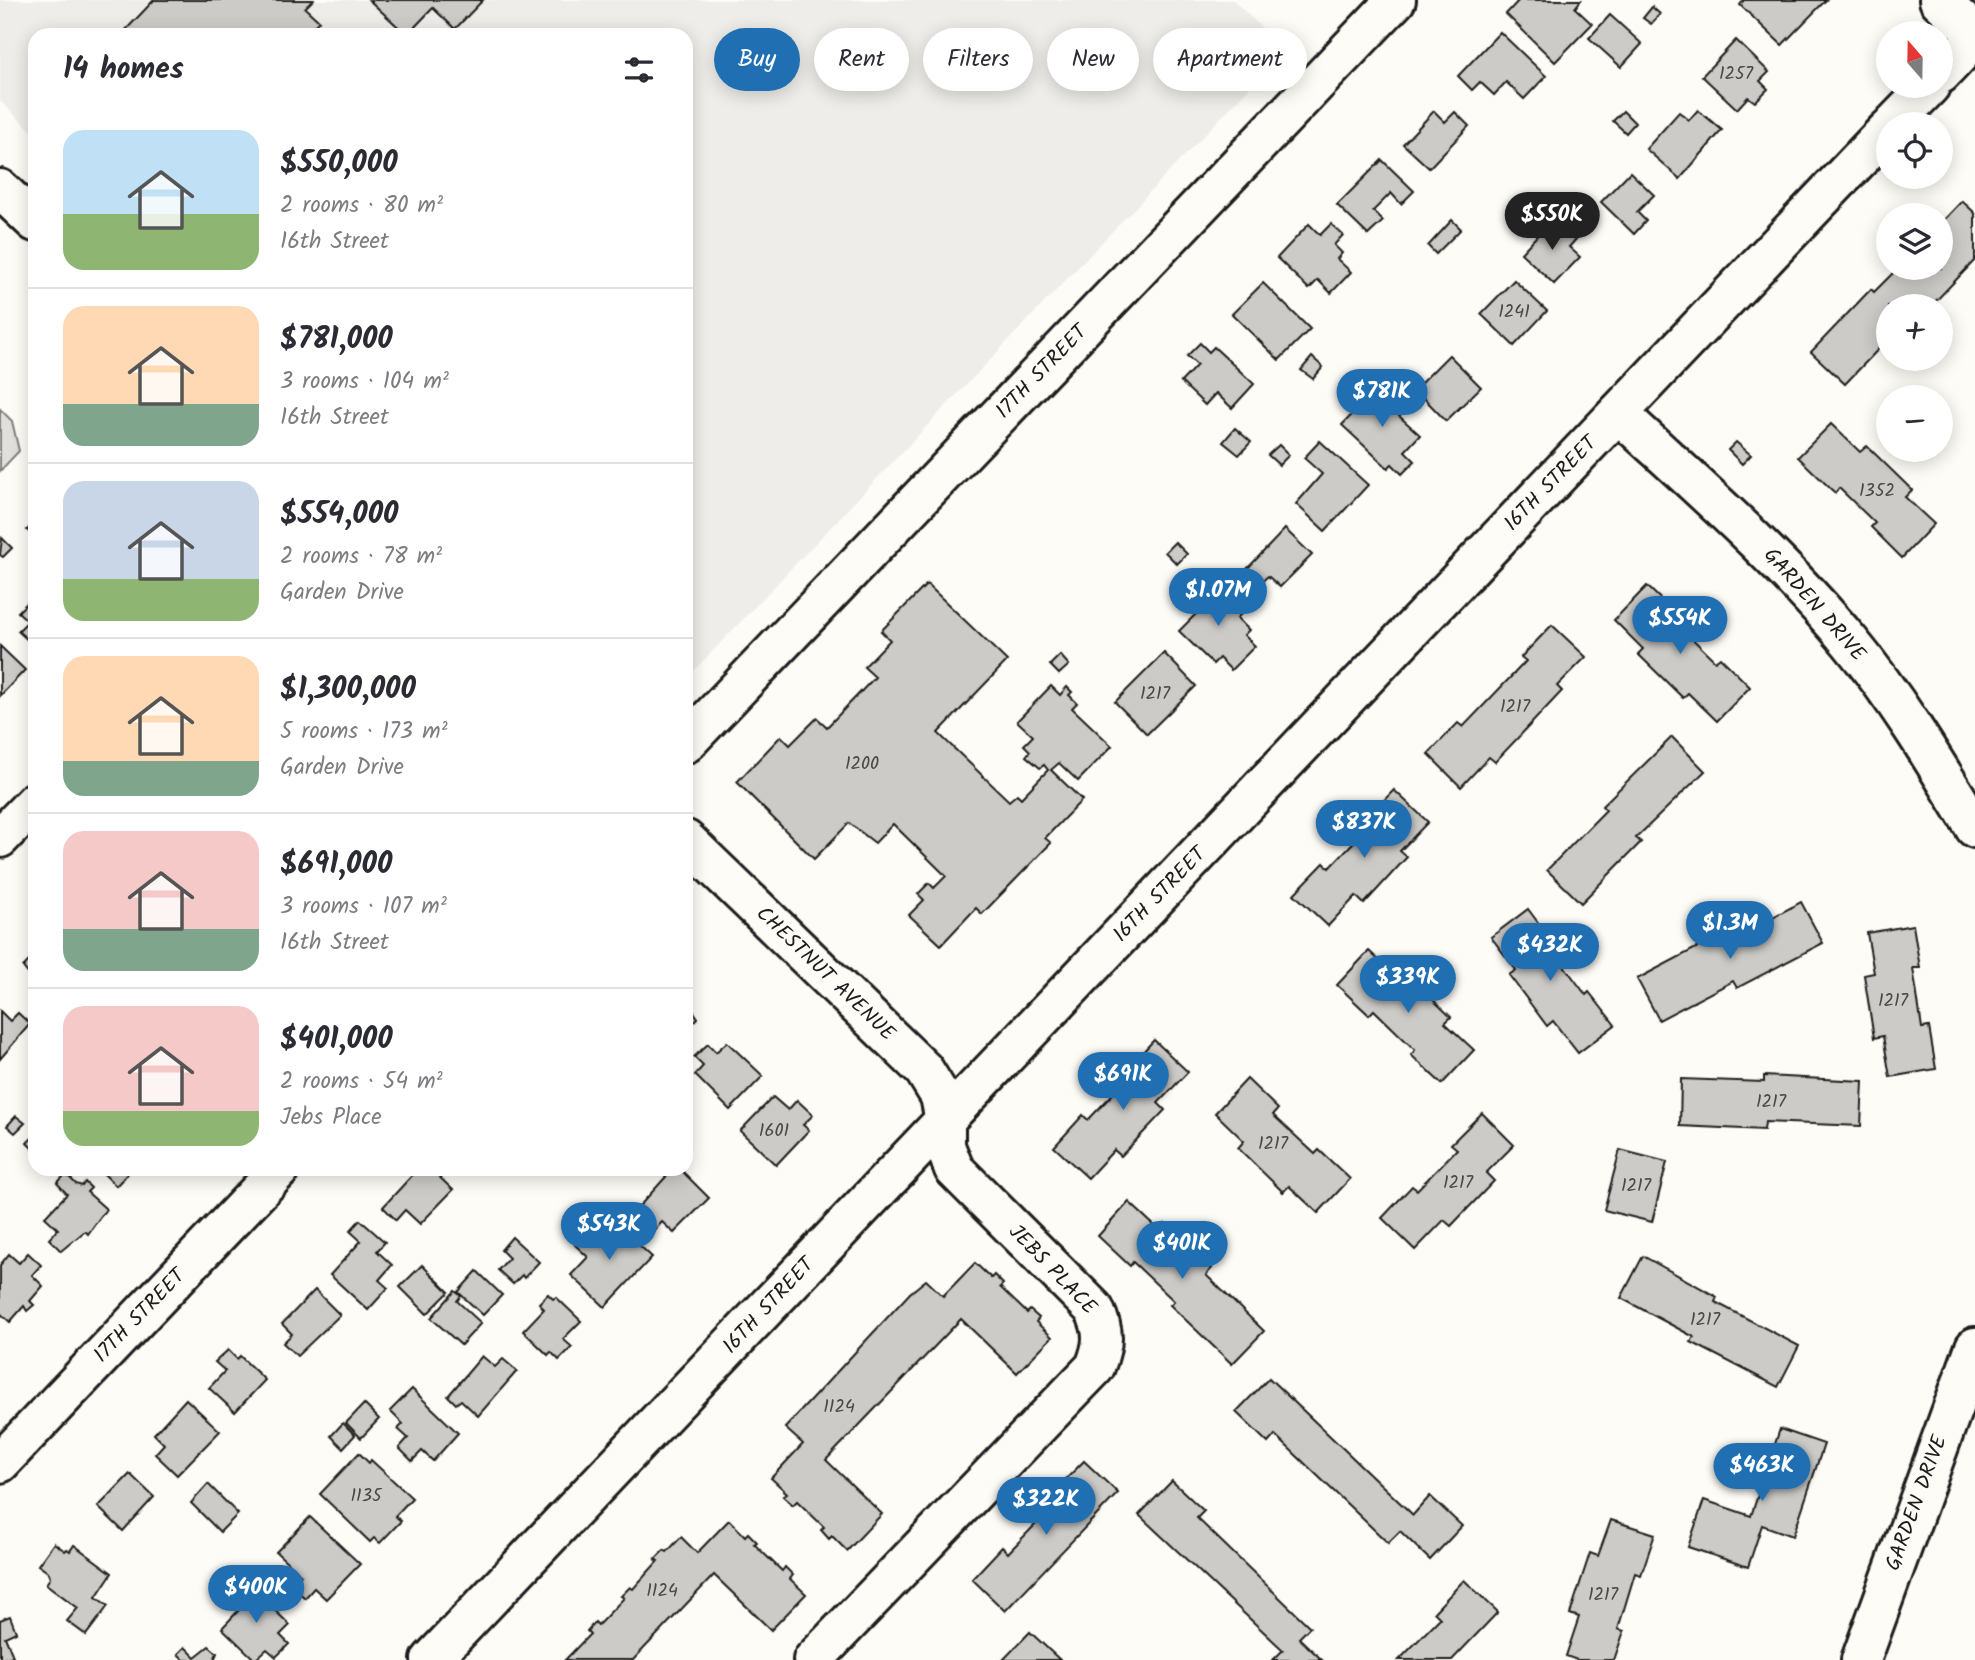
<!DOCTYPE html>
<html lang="en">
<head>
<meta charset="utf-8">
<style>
	body { margin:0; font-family:Kalam,sans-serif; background:#f7f7f7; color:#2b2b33; height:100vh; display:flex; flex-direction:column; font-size:26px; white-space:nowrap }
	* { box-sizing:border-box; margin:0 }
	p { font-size:23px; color:#7c7c81 }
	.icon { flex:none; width:38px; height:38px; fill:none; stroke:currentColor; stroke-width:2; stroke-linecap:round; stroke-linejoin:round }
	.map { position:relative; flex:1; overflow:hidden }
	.details { position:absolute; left:28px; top:28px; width:665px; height:1148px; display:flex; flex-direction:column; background:#fff; border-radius:21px; box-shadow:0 4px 18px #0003 }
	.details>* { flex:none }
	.hud { position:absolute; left:714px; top:28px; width:665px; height:63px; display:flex; gap:14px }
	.needle { width:46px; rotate:340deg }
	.tools { position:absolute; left:1876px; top:21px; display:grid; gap:14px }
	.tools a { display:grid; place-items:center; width:77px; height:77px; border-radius:50%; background:#fff; box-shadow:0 4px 18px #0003; font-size:35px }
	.price { position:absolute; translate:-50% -60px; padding:0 16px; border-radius:24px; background:#1f6fb2; color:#fff; font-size:23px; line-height:46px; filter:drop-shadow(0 2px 4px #0008) }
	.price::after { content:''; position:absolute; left:50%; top:42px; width:21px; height:16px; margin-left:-10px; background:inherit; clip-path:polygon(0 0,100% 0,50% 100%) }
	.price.on { background:#222; color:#fff }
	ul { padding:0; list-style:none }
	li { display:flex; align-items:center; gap:21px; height:175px; padding:0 35px }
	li+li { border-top:2px solid #e1e1e2 }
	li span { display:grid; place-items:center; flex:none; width:196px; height:140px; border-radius:21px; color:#555 }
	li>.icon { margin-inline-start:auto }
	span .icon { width:84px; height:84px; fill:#fffc; stroke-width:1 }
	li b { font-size:30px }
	h2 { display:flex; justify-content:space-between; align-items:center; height:84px; padding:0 35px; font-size:30px }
	.chip { padding:0 24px; border-radius:32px; background:#fff; box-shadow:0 4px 18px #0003; font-size:24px; line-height:63px }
	.chip.on { background:#1f6fb2; color:#fff }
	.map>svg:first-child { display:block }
	.built { fill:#eeede9 }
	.green { fill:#e0dfdb; stroke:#7e7e7c; stroke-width:2 }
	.building { fill:#cccbc8; stroke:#1c1c1c; stroke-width:2 }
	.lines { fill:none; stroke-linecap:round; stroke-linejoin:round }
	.street-casing { stroke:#1c1c1c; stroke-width:44 }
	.secondary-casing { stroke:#1c1c1c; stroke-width:44 }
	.street { stroke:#fdfcf7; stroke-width:38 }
	.secondary { stroke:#fdfcf7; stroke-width:38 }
	.labels { text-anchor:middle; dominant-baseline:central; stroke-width:5; stroke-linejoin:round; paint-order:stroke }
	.number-label { font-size:18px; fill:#484847 }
	.street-label { font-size:21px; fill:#1c1c1c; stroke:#fdfcf7 }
</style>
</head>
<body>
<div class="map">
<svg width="1975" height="1660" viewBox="0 0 1975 1660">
	<rect width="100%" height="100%" fill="#fdfcf7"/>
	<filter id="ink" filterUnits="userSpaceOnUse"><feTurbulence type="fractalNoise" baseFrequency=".0143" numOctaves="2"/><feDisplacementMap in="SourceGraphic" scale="14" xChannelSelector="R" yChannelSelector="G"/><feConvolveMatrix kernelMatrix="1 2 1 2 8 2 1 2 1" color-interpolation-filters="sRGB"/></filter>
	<g filter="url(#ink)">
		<path class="built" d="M0,0H1233L1285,50L686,679V35H35V134L0,101Z"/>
		<path class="green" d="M0,409L12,421L19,451L0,471Z"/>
		<g class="building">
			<path d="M154,0H313L305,8L319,21L305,35H121Z"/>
			<path d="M369,0H483L455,29L433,8L407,35Z"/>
			<path d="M1519,0H1581L1575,8L1592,24L1555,62L1506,14Z"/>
			<path d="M1744,0H1826L1782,45L1740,5Z"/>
			<path d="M1652,7L1660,14L1651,24L1643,18Z"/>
			<path d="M1610,15L1642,44L1621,67L1589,38Z"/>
			<path d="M1500,32L1546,76L1524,99L1506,82L1494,95L1480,82L1472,90L1458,76Z"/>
			<path d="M1736,40L1769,72L1760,81L1768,89L1755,102L1748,97L1737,109L1702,76Z"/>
			<path d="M1698,110L1722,130L1680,179L1646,149L1679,112L1689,120Z"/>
			<path d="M1434,111L1445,122L1455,112L1469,126L1429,168L1403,144Z"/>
			<path d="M1623,111L1635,123L1626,133L1613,121Z"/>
			<path d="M1382,160L1414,191L1401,204L1391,193L1373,211L1383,221L1368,235L1337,205Z"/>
			<path d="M1630,172L1654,195L1637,212L1646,221L1634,234L1601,202Z"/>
			<path d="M1962,201L1975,213V260L1931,306H1888V339L1845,384L1811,352L1871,289L1874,292L1898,268H1941V223Z"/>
			<path d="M1452,220L1461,229L1436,254L1428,246Z"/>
			<path d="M1309,224L1320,235L1331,224L1343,235L1334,245L1342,253L1337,259L1351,272L1331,293L1318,280L1309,289L1277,258Z"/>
			<path d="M1564,224L1578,237L1569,247L1580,257L1554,284L1521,253L1546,226L1555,234Z"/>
			<path d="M1514,280L1547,311L1514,346L1481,314Z"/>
			<path d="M1263,283L1310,329L1279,360L1232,314Z"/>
			<path d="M1200,343L1209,352L1214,347L1254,384L1232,408L1216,393L1205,405L1181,382L1197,365L1187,356Z"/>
			<path d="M1449,355L1481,387L1446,421L1415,389Z"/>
			<path d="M1312,357L1323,367L1313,379L1301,370Z"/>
			<path d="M1371,381L1403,412L1399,416L1420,435L1405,451L1415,461L1402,474L1392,464L1388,468L1342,425L1365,401L1358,395Z"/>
			<path d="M1831,424L1860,452L1867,446L1912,490L1905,497L1934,524L1902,558L1871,527L1875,523L1839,488L1835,493L1798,457Z"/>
			<path d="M1235,428L1251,442L1239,455L1223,442Z"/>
			<path d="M1320,441L1368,485L1325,531L1296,504L1322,474L1304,458Z"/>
			<path d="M1736,442L1751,455L1742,464L1728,450Z"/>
			<path d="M1279,445L1289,455L1279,465L1268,455Z"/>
			<path d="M32,525L35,528V538L27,530Z"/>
			<path d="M1285,529L1312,555L1280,587L1268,576L1259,584L1246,570Z"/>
			<path d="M2,538L12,548L3,557L0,555Z"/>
			<path d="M1175,542L1187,554L1177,564L1165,552Z"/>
			<path d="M927,584L1007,661L938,733L1009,801L1017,794L1021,798L1048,770L1044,765L1040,768L1026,756L1030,751L1024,745L1033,736L1017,721L1051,686L1060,695L1067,687L1072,692L1069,695L1077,703L1072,708L1112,746L1078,781L1059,763L1051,770L1082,800L1045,838L1051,843L982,914L976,908L941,945L909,915L924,900L918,894L929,883L934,888L946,876L893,824L875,843L849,823L814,859L737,782L781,736L790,745L817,718L827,727L875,677L864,667L890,640L881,631Z"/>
			<path d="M1647,586L1677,615L1673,620L1715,661L1720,657L1750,687L1717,721L1688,693L1683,698L1638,654L1643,649L1614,620Z"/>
			<path d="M1225,587L1247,608L1237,618L1249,630L1244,635L1255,646L1231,670L1219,658L1213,664L1179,631L1198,612L1187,601L1198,591L1210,602Z"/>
			<path d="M35,595V638L31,643L18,631L28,621L18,612Z"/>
			<path d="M1552,625L1586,657L1557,686L1562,691L1495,762L1489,757L1461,787L1428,754L1458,723L1463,727L1526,661L1521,657Z"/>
			<path d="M0,646L25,670L0,696Z"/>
			<path d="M1164,653L1196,686L1147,734L1115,702Z"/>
			<path d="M1060,655L1069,665L1059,674L1050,665Z"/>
			<path d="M1672,737L1705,771L1636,838L1641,842L1581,903L1547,870L1606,810L1602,806Z"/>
			<path d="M1394,790L1428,822L1400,851L1407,857L1364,904L1356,896L1328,926L1294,894L1324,863L1329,868L1369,826L1364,821Z"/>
			<path d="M1801,902L1823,943L1737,988L1733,981L1659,1020L1637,979L1713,939L1717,947Z"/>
			<path d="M1528,909L1554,944L1550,947L1586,995L1589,992L1615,1025L1578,1053L1553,1021L1547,1026L1509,975L1516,970L1491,937Z"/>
			<path d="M1913,925L1920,968H1913L1922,1028L1929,1027L1936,1069L1890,1077L1883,1036L1874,1038L1864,975L1874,973L1867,933Z"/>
			<path d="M1369,951L1399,979L1405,973L1451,1017L1445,1023L1474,1050L1442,1084L1411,1055L1415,1050L1374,1010L1369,1015L1337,985Z"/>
			<path d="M35,955V983L23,967Z"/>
			<path d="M686,1000L698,1018L686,1031Z"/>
			<path d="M0,1011L10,1021L18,1013L30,1024L0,1059Z"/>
			<path d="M1154,1040L1188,1072L1158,1103L1165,1110L1121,1156L1114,1150L1088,1178L1054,1147L1083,1115L1088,1120L1129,1077L1124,1072Z"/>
			<path d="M727,1042L763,1076L730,1110L695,1075L703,1066L694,1057L708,1044L716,1052Z"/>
			<path d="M1764,1076L1863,1081L1861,1126L1765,1122L1764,1130L1680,1126L1681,1079L1764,1082Z"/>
			<path d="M1247,1079L1278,1109L1273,1115L1315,1154L1319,1150L1350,1179L1318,1213L1289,1186L1283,1192L1238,1148L1244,1141L1215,1113Z"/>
			<path d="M773,1097L788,1110L797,1100L813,1115L803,1125L809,1130L776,1165L740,1131Z"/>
			<path d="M1482,1113L1514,1145L1486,1173L1494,1181L1451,1226L1444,1220L1415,1250L1382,1218L1412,1186L1417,1190L1457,1149L1451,1144Z"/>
			<path d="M16,1116L25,1123L15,1133L7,1126Z"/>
			<path d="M35,1135V1151L27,1143Z"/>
			<path d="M1620,1150L1667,1162L1652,1222L1604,1210Z"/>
			<path d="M99,1169H132L116,1186Z"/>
			<path d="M418,1169H431L453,1190L420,1224L405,1210L396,1220L383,1207Z"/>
			<path d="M673,1169H680L709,1198L674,1233L662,1222L653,1232L634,1212Z"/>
			<path d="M66,1174L76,1184L82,1186L85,1182L91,1188L87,1192L106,1209L88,1234L85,1231L61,1251L49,1239L58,1229L45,1217L67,1194L57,1183Z"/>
			<path d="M1129,1202L1159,1230L1165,1224L1212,1268L1206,1275L1264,1331L1232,1364L1170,1305L1174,1301L1133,1262L1130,1266L1098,1236Z"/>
			<path d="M611,1219L652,1257L605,1307L571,1275L588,1257L575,1245L588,1231L601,1244L603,1241L597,1235Z"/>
			<path d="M360,1220L385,1242L377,1251L392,1265L379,1280L388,1288L368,1310L330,1275L361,1241L350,1231Z"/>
			<path d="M512,1237L539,1262L524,1278L522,1275L513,1284L498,1270L509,1258L501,1250Z"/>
			<path d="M28,1253L41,1265L32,1275L43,1286L30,1301L34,1305L27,1311L24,1306L10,1322L0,1313V1265L9,1254L19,1263Z"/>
			<path d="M1643,1256L1717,1297L1715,1302L1799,1346L1778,1387L1691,1342L1694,1337L1621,1298Z"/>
			<path d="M975,1263L991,1278L994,1275L1003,1284L1000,1287L1027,1313L1030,1310L1039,1318L1036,1322L1052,1337L1017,1373L961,1319L826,1460L882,1514L847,1551L832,1536L829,1539L821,1530L824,1527L797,1501L793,1505L783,1496L787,1493L771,1478L803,1444L785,1428L910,1293L926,1280L943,1296Z"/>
			<path d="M422,1265L449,1292L427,1314L400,1287Z"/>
			<path d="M477,1271L502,1295L483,1315L458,1292Z"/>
			<path d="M315,1290L340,1315L297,1356L283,1343L292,1334L282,1324Z"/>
			<path d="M455,1291L461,1296L457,1301L481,1323L461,1345L431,1318Z"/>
			<path d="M548,1294L553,1299L556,1297L581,1321L563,1339L572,1347L559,1360L551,1352L548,1355L523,1331L544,1309L539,1303Z"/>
			<path d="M228,1350L237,1359L240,1356L265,1380L235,1412L209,1388L225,1371L215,1362Z"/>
			<path d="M482,1356L495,1367L503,1359L517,1371L478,1416L461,1400L456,1404L448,1396Z"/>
			<path d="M1269,1378L1413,1515L1430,1496L1462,1526L1430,1560L1400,1531L1388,1543L1275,1435L1268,1443L1236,1412Z"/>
			<path d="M412,1389L458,1433L433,1461L422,1451L412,1461L399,1448L408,1438L398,1429L403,1424L390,1411Z"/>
			<path d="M186,1399L220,1431L177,1475L155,1454L164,1444L154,1434Z"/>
			<path d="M364,1404L379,1419L361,1438L346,1423Z"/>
			<path d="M343,1423L355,1435L343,1448L331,1436Z"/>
			<path d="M1780,1429L1824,1444L1793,1536L1762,1525L1748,1567L1688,1547L1704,1500L1751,1516Z"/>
			<path d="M359,1453L369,1463L371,1460L412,1498L395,1516L401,1521L380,1543L374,1538L370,1542L320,1494Z"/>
			<path d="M1084,1461L1118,1493L1005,1611L972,1579L1002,1547L1008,1553L1060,1499L1053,1492Z"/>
			<path d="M130,1474L154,1497L123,1531L98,1507Z"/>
			<path d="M1172,1481L1204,1511L1197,1518L1310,1627L1299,1638L1322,1660H1273L1283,1650L1139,1515Z"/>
			<path d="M208,1484L238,1514L220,1532L191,1503Z"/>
			<path d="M310,1517L360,1564L326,1599L314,1588L305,1598L291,1585L301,1575L276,1552Z"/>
			<path d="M729,1520L745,1536L748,1533L757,1542L754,1544L782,1571L785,1567L793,1575L790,1579L806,1594L771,1630L714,1575L633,1660H565L590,1634L587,1631L595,1622L598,1625L624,1598L621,1596L630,1587L633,1589L658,1561L655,1559L664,1550L667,1552L681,1537L697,1553Z"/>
			<path d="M1611,1520L1655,1534L1641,1575L1635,1573L1618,1629L1624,1631L1614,1660H1577L1566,1656L1579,1617L1570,1614L1590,1553L1598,1556Z"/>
			<path d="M54,1543L65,1551L67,1549L70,1551L74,1545L112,1573L96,1597L108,1606L86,1635L67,1621L78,1608L46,1584L50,1578L49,1573L38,1565Z"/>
			<path d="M1464,1580L1498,1612L1452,1660H1399L1440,1618L1434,1612Z"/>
			<path d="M238,1587L250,1598L256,1592L290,1625L280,1635L289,1644L276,1657L267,1649L255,1660L222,1628L239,1610L227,1599Z"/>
			<path d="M10,1616L16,1632L5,1637L13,1656L0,1660V1620Z"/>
			<path d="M1030,1632L1060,1660H1003Z"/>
			<path d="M209,1646L217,1653L214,1660H184L178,1654L185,1647L195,1657Z"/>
		</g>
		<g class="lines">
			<defs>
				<g id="street">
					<path d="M1939,0L1975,33"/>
					<path d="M1618,413C1698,487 1780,558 1850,642C1898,700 1936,764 1975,828"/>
					<path d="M686,743L1396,0"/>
					<path d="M0,838L35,802"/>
					<path d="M0,1463L280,1169"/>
					<path d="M813,1660L1095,1367C1104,1344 1105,1332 1094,1309L954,1169L945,1146V1121"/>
					<path d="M1861,1660L1975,1347"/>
				</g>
				<g id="secondary">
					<path d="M1941,74L1975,38"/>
					<path d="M1893,124L1930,86"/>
					<path d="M0,189L35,222"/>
					<path d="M686,840L924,1070L940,1096L945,1121"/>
					<path d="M431,1660L1888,129"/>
				</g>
			</defs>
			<use href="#street" class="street-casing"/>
			<use href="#secondary" class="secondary-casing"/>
			<use href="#street" class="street"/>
			<use href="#secondary" class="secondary"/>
		</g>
	</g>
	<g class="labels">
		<g class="number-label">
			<text x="1736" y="74">1257</text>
			<text x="1514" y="312">1241</text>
			<text x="1877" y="491">1352</text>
			<text x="1155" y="694">1217</text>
			<text x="1515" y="707">1217</text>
			<text x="862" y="764">1200</text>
			<text x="1893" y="1001">1217</text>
			<text x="1771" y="1102">1217</text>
			<text x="774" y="1131">1601</text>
			<text x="1273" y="1144">1217</text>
			<text x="1458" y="1183">1217</text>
			<text x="1636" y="1186">1217</text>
			<text x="1705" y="1320">1217</text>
			<text x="839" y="1407">1124</text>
			<text x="366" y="1496">1135</text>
			<text x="662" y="1591">1124</text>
			<text x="1603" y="1595">1217</text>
		</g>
		<g class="street-label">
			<text transform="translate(1042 372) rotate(-46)">17TH STREET</text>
			<text transform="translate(1551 484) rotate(-46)">16TH STREET</text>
			<text transform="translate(1814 605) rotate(49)">GARDEN DRIVE</text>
			<text transform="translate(1160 895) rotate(-46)">16TH STREET</text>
			<text transform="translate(825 974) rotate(44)">CHESTNUT AVENUE</text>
			<text transform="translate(1052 1270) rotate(46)">JEBS PLACE</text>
			<text transform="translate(769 1306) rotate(-47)">16TH STREET</text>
			<text transform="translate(140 1316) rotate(-46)">17TH STREET</text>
			<text transform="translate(1917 1503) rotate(-70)">GARDEN DRIVE</text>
		</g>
	</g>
</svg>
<div class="tools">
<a><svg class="needle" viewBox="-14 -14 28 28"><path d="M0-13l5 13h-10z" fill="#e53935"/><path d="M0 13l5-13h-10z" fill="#7c7c81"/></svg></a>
<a><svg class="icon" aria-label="locate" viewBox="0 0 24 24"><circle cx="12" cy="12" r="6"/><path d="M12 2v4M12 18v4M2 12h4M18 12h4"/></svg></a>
<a><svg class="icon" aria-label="layers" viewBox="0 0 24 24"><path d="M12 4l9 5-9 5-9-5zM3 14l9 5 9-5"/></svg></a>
<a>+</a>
<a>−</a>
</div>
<b class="price on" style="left:1552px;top:252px">$550K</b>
<b class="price" style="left:1382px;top:429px">$781K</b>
<b class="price" style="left:1218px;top:628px">$1.07M</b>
<b class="price" style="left:1680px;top:656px">$554K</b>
<b class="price" style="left:1364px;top:860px">$837K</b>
<b class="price" style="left:1730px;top:961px">$1.3M</b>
<b class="price" style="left:1550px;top:983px">$432K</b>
<b class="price" style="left:1408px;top:1015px">$339K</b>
<b class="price" style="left:1123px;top:1112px">$691K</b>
<b class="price" style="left:609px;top:1262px">$543K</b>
<b class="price" style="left:1182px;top:1281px">$401K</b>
<b class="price" style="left:1762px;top:1503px">$463K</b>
<b class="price" style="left:1046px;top:1537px">$322K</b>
<b class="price" style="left:256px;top:1625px">$400K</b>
<div class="hud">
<a class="chip on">Buy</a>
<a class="chip">Rent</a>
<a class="chip">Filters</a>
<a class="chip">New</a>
<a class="chip">Apartment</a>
</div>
<section class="details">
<h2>14 homes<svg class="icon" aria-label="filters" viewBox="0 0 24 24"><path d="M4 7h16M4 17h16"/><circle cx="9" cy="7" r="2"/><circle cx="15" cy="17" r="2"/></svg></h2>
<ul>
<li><span style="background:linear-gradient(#bfe0f5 60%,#8fb573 0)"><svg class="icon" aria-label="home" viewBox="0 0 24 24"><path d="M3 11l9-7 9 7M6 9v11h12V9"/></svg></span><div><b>$550,000</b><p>2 rooms · 80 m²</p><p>16th Street</p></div></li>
<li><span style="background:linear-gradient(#ffd9b3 70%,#7fa58c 0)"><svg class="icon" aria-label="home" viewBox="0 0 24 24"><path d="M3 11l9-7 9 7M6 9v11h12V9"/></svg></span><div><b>$781,000</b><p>3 rooms · 104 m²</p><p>16th Street</p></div></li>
<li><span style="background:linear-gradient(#c9d6e8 70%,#8fb573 0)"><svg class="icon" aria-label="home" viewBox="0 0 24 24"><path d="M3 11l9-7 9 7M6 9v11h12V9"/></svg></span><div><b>$554,000</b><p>2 rooms · 78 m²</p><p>Garden Drive</p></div></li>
<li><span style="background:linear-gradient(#ffd9b3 75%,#7fa58c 0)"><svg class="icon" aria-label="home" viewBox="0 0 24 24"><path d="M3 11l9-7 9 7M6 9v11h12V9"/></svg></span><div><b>$1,300,000</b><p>5 rooms · 173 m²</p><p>Garden Drive</p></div></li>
<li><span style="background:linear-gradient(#f6c9c9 70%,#7fa58c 0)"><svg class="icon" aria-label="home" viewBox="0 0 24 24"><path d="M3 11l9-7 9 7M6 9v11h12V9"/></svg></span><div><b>$691,000</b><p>3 rooms · 107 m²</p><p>16th Street</p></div></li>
<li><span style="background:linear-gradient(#f6c9c9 75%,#8fb573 0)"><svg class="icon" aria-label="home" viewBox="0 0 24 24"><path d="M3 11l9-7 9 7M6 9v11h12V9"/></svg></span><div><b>$401,000</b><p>2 rooms · 54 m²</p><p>Jebs Place</p></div></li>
</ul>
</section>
</div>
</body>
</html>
